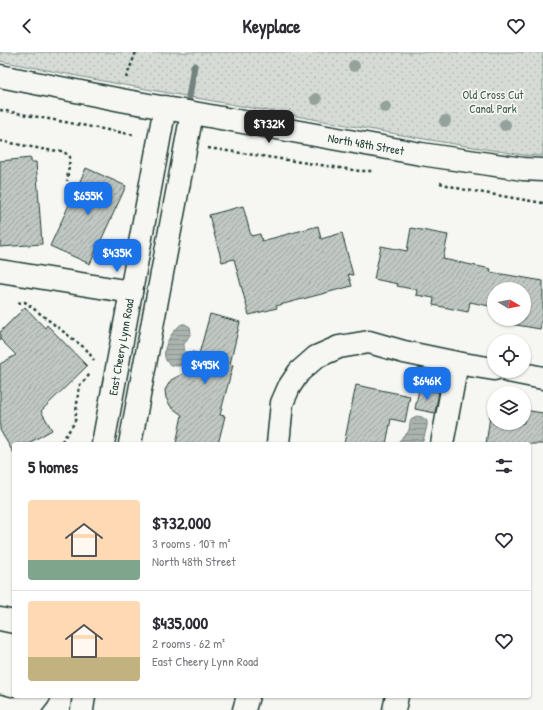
<!DOCTYPE html>
<html lang="en">
<head>
<meta charset="utf-8">
<style>
	body { margin:0; font-family:"Patrick Hand",sans-serif; background:#f7f7f7; color:#2b2b33; height:100vh; display:flex; flex-direction:column; font-size:15px; white-space:nowrap }
	* { box-sizing:border-box; margin:0 }
	p { font-size:13px; color:#7c7c81 }
	.icon { flex:none; width:22px; height:22px; fill:none; stroke:currentColor; stroke-width:2; stroke-linecap:round; stroke-linejoin:round }
	.map { position:relative; flex:1; overflow:hidden }
	.side { position:absolute; left:12px; top:390px; width:519px; height:256px; display:flex; flex-direction:column; background:#fff; border-radius:4px; box-shadow:0 1px 3px #0004 }
	.side>* { flex:none }
	.needle { width:26px; rotate:100deg }
	.controls { position:absolute; left:487px; top:230px; display:grid; gap:8px }
	.controls a { display:grid; place-items:center; width:44px; height:44px; border-radius:50%; background:#fff; box-shadow:0 1px 3px #0004; font-size:20px }
	.price { position:absolute; translate:-50% -34px; padding:0 9px; border-radius:8px; background:#1a73e8; color:#fff; font-size:13px; line-height:26px; filter:drop-shadow(0 1px 2px #0008) }
	.price::after { content:''; position:absolute; left:50%; top:24px; width:12px; height:9px; margin-left:-6px; background:inherit; clip-path:polygon(0 0,100% 0,50% 100%) }
	.price.on { background:#222; color:#fff }
	ul { padding:0; list-style:none }
	li { display:flex; align-items:center; gap:12px; height:100px; padding:0 16px }
	li+li { border-top:1px solid #e1e1e2 }
	li span { display:grid; place-items:center; flex:none; width:112px; height:80px; border-radius:4px; color:#555 }
	li>.icon { margin-inline-start:auto }
	span .icon { width:48px; height:48px; fill:#fffc; stroke-width:1 }
	li b { font-size:17px }
	h2 { display:flex; justify-content:space-between; align-items:center; height:48px; padding:0 16px; font-size:17px }
	header { display:flex; justify-content:space-between; align-items:center; height:52px; padding:0 16px; background:#fff; font-size:18px; font-weight:700 }
	.map>svg:first-child { display:block }
	.park { fill:url(#park-dots); stroke:#7a8c85 }
	.water { fill:url(#water-rules); stroke:#72847d }
	.lines { fill:none; stroke-linecap:round; stroke-linejoin:round }
	.stream { stroke:#72847d; stroke-width:7 }
	.building { fill:url(#building-hatch); stroke:#1f3d34 }
	.minor-casing { stroke:#1f3d34; stroke-width:25 }
	.path { stroke:#1f3d34; stroke-width:2.5; stroke-dasharray:3 3; stroke-linecap:butt }
	.minor { stroke:#f6f6f2; stroke-width:22 }
	.tree { fill:#94a29b }
	.labels { text-anchor:middle; dominant-baseline:central; stroke-width:3.5; stroke-linejoin:round; paint-order:stroke }
	.park-label { font-size:12px; fill:#445d54; stroke:#f6f6f2 }
	.street-label { font-size:12px; fill:#1f3d34; stroke:#f6f6f2 }
</style>
</head>
<body>
<header><svg class="icon" aria-label="back" viewBox="0 0 24 24"><path d="M15 5l-7 7 7 7"/></svg>Keyplace<svg class="icon" aria-label="heart" viewBox="0 0 24 24"><path d="M12 20l-8-8c-3-5 5-10 8-4 3-6 11-1 8 4z"/></svg></header>
<div class="map">
<svg width="543" height="658" viewBox="0 0 543 658">
	<defs>
		<pattern id="park-dots" width="8" height="8" patternUnits="userSpaceOnUse"><rect width="8" height="8" fill="#d6dbd6"/><path d="M2 2h.1M6 6h.1" fill="none" stroke="#b7bdb8" stroke-width="1.8" stroke-linecap="round"/></pattern>
		<pattern id="water-rules" width="6" height="5" patternUnits="userSpaceOnUse"><rect width="6" height="5" fill="#aab3ae"/><path d="M0 2.5h6" fill="none" stroke="#8a938e"/></pattern>
		<pattern id="building-hatch" width="6" height="6" patternUnits="userSpaceOnUse"><rect width="6" height="6" fill="#c1c8c3"/><path d="M-1 1l2-2M0 6l6-6M5 7l2-2" fill="none" stroke="#9ca49f"/></pattern>
	</defs>
	<rect width="100%" height="100%" fill="#f6f6f2"/>
	<filter id="ink" filterUnits="userSpaceOnUse"><feTurbulence type="fractalNoise" baseFrequency=".025" numOctaves="2"/><feDisplacementMap in="SourceGraphic" scale="8" xChannelSelector="R" yChannelSelector="G"/><feConvolveMatrix kernelMatrix="1 2 1 2 8 2 1 2 1" color-interpolation-filters="sRGB"/></filter>
	<g filter="url(#ink)">
		<path class="park" d="M0,0H543V104L523,103L424,87L124,33L0,9Z"/>
		<g class="water">
			<path d="M182,272H185L190,275L191,281L184,292C184,302 190,306 180,314C176,314 171,314 168,311C158,300 172,278 182,272Z"/>
			<path d="M417,364L422,365L427,369V374L423,389L421,391L417,392H399V389C401,386 406,383 408,380C412,372 406,369 417,364Z"/>
		</g>
		<g class="lines">
			<path class="stream" d="M187,58L194,14"/>
		</g>
		<g class="building">
			<path d="M31,106V110H36L42,192L0,195V109Z"/>
			<path d="M86,116L126,134L90,212L50,194Z"/>
			<path d="M243,154L251,184L260,182L262,189L318,174L321,187L342,181L353,223L348,222L352,234L276,254L277,256L249,263L234,207L222,210L209,163Z"/>
			<path d="M411,176L448,183L443,207L491,217L490,220L543,229V260L540,277L505,271L506,267H524V237H494V255L470,250L468,260L433,253L434,246L416,243L417,238L397,234L398,232L374,227L381,194L407,199Z"/>
			<path d="M25,255L45,276L47,273L87,314L41,359L52,378L27,392H14V400H13L0,378V312L16,303L0,287V280Z"/>
			<path d="M210,262L240,270L230,312L233,313L220,363L225,364L218,392H176L182,363L171,355L166,346L165,338L171,328L188,319L192,300L199,302Z"/>
			<path d="M356,333L410,344L405,370L391,367L386,392H344Z"/>
			<path d="M419,337L439,340L435,361L415,357Z"/>
			<path d="M491,358H494V371H524V358L543,361V392H486Z"/>
		</g>
		<g class="lines">
			<defs>
				<g id="minor">
					<path d="M0,24L121,48L421,102L523,117L543,118"/>
					<path d="M0,219L131,240"/>
					<path d="M508,319L543,326"/>
					<path d="M103,392L165,55"/>
					<path d="M130,392L192,61"/>
					<path d="M278,392L282,351L289,335L299,320L316,305L339,295L369,290L404,300L457,311L494,317"/>
					<path d="M442,392L457,311"/>
					<path d="M0,567L14,570"/>
					<path d="M0,654L11,657L32,653L39,644"/>
					<path d="M82,658L84,644"/>
					<path d="M244,658L248,644"/>
					<path d="M394,658L397,644"/>
				</g>
			</defs>
			<use href="#minor" class="minor-casing"/>
			<g class="path">
				<path d="M126,26L136,0"/>
				<path d="M0,58L135,83"/>
				<path d="M0,89L47,98L63,99L70,105L67,129"/>
				<path d="M208,96L360,119H372"/>
				<path d="M440,131L461,137L543,151"/>
				<path d="M18,251L25,250L86,297L94,308"/>
				<path d="M56,392L62,389L75,370L79,334L91,321"/>
			</g>
			<use href="#minor" class="minor"/>
		</g>
		<g class="tree">
			<circle cx="354" cy="14" r="6"/>
			<circle cx="316" cy="47" r="6"/>
			<circle cx="385" cy="55" r="6"/>
			<circle cx="445" cy="69" r="6"/>
			<circle cx="505" cy="73" r="6"/>
		</g>
	</g>
	<g class="labels">
		<g class="park-label">
			<text x="493" y="42">Old Cross Cut<tspan x="493" dy="14">Canal Park</tspan></text>
		</g>
		<g class="street-label">
			<text transform="translate(366 92) rotate(10)">North 48th Street</text>
			<text transform="translate(121 295) rotate(-80)">East Cheery Lynn Road</text>
		</g>
	</g>
</svg>
<div class="controls">
<a><svg class="needle" viewBox="-14 -14 28 28"><path d="M0-13l5 13h-10z" fill="#e53935"/><path d="M0 13l5-13h-10z" fill="#7c7c81"/></svg></a>
<a><svg class="icon" aria-label="locate" viewBox="0 0 24 24"><circle cx="12" cy="12" r="6"/><path d="M12 2v4M12 18v4M2 12h4M18 12h4"/></svg></a>
<a><svg class="icon" aria-label="layers" viewBox="0 0 24 24"><path d="M12 4l9 5-9 5-9-5zM3 14l9 5 9-5"/></svg></a>
</div>
<b class="price on" style="left:269px;top:92px">$732K</b>
<b class="price" style="left:88px;top:164px">$655K</b>
<b class="price" style="left:117px;top:221px">$435K</b>
<b class="price" style="left:205px;top:333px">$495K</b>
<b class="price" style="left:427px;top:349px">$646K</b>
<section class="side">
<h2>5 homes<svg class="icon" aria-label="filters" viewBox="0 0 24 24"><path d="M4 7h16M4 17h16"/><circle cx="9" cy="7" r="2"/><circle cx="15" cy="17" r="2"/></svg></h2>
<ul>
<li><span style="background:linear-gradient(#ffd9b3 75%,#7fa58c 0)"><svg class="icon" aria-label="home" viewBox="0 0 24 24"><path d="M3 11l9-7 9 7M6 9v11h12V9"/></svg></span><div><b>$732,000</b><p>3 rooms · 107 m²</p><p>North 48th Street</p></div><svg class="icon" aria-label="heart" viewBox="0 0 24 24"><path d="M12 20l-8-8c-3-5 5-10 8-4 3-6 11-1 8 4z"/></svg></li>
<li><span style="background:linear-gradient(#ffd9b3 70%,#c2b280 0)"><svg class="icon" aria-label="home" viewBox="0 0 24 24"><path d="M3 11l9-7 9 7M6 9v11h12V9"/></svg></span><div><b>$435,000</b><p>2 rooms · 62 m²</p><p>East Cheery Lynn Road</p></div><svg class="icon" aria-label="heart" viewBox="0 0 24 24"><path d="M12 20l-8-8c-3-5 5-10 8-4 3-6 11-1 8 4z"/></svg></li>
</ul>
</section>
</div>
</body>
</html>
